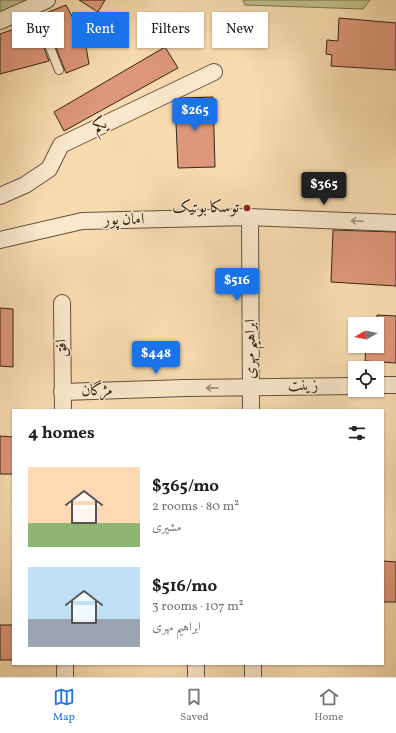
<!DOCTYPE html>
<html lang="en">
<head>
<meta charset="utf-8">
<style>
	body { margin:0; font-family:Vollkorn,Amiri,serif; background:#f2f2f2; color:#202124; height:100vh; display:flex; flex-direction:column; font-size:15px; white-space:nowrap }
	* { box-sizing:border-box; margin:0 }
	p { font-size:13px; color:#757577 }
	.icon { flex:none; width:22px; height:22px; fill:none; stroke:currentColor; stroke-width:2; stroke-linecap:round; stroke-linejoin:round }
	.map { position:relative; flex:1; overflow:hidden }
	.side { position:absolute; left:12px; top:409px; width:372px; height:256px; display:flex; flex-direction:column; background:#fff; border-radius:0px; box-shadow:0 1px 3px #0004 }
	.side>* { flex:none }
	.hud { position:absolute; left:12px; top:12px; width:372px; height:36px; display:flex; gap:8px }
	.needle { width:26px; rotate:261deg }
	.buttons { position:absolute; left:348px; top:317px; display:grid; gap:8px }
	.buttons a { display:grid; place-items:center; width:36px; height:36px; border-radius:0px; background:#fff; box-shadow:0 1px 3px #0004; font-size:20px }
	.price { position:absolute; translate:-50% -34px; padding:0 9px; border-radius:4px; background:#1a73e8; color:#fff; font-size:13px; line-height:26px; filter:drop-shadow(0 1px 2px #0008) }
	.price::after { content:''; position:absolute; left:50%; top:24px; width:12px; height:9px; margin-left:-6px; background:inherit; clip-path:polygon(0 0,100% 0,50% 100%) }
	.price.current { background:#222; color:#fff }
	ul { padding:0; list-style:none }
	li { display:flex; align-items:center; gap:12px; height:100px; padding:0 16px }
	li span { display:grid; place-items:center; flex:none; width:112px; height:80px; border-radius:0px; color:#555 }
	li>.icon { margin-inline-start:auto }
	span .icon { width:48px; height:48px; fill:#fffc; stroke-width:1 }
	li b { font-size:17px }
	h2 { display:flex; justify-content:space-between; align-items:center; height:48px; padding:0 16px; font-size:17px }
	.tag { padding:0 14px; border-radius:0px; background:#fff; box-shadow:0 1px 3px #0004; font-size:14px; line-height:36px }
	.tag.current { background:#1a73e8; color:#fff }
	.menu { display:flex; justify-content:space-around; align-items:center; height:56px; border-top:1px solid #e0e0e0; background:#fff; font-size:11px; color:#757577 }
	.menu a { display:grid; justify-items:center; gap:2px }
	.menu .current { color:#1a73e8 }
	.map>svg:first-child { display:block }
	.green { fill:#bfc08a; stroke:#797250 }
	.building { fill:#de977a; stroke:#332315 }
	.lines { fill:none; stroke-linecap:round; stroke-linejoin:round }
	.service-casing { stroke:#64513c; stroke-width:10 }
	.minor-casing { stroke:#64513c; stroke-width:18 }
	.service { stroke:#fae8cc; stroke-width:8 }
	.minor { stroke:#fae8cc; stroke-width:16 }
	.oneway { stroke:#a08f7a }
	.poi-dot { fill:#8f2418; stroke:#fae8cc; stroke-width:1.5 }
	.labels { text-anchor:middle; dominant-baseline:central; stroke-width:3; stroke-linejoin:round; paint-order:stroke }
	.street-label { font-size:16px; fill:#332315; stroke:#fae8cc }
	.poi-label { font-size:16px; fill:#332315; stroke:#fae8cc; text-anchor:end }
</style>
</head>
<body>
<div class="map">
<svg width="396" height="677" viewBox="0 0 396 677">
	<rect width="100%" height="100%" fill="#f8dcb0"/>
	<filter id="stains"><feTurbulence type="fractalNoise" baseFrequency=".005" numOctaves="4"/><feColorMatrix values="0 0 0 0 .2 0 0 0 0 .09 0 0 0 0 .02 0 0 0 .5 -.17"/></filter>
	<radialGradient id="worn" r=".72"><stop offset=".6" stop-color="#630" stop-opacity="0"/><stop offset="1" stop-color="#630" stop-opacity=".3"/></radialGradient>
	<g class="green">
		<path d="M0,0H36L0,17Z"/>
		<path d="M243,0H370L363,9L245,5Z"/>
	</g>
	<g class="building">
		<path d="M79,0H105L98,12Z"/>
		<path d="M66,5L85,41L89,64L66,73L44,18L48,17L46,13Z"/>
		<path d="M339,18L396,23V70L331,66L332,55L326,54L327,40L338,41Z"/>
		<path d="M34,22L49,61L0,74V34Z"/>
		<path d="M165,47L178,68L64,131L54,112Z"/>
		<path d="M213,97L215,167L178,168L175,101L181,98Z"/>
		<path d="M333,230L396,232V286L331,282Z"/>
		<path d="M0,308L13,309V367L0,366Z"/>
		<path d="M377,315L396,316V363L365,361L366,346H377Z"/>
		<path d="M0,436L13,437V474H0Z"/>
		<path d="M383,561L396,562V602H383Z"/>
		<rect x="0" y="625" width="13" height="35"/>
	</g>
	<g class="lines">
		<defs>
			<path id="service" d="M34,7L59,70"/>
			<g id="minor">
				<path d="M0,21L47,0"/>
				<path d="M0,196L25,185L49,169L61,145L214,72"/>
				<path d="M250,217L251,410"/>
				<path d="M0,240L82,221L250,217L396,223"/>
				<path d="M62,303L63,410"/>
				<path d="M377,385H396"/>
				<path d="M62,392L185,388L355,386"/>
				<path d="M65,664V677"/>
				<path d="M196,664V677"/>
				<path d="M253,664V677"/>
			</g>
		</defs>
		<use href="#service" class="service-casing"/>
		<use href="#minor" class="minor-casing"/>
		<use href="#service" class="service"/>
		<use href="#minor" class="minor"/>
	</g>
	<defs><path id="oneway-shaft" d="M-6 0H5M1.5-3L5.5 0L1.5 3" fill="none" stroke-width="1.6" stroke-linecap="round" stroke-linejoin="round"/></defs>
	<g class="oneway">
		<use href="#oneway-shaft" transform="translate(357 221) rotate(-177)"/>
		<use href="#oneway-shaft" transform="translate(212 388) rotate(179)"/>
	</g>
	<circle class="poi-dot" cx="247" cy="208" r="4"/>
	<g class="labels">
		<g class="street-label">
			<text transform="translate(100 126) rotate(-25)">یکم</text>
			<text transform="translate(124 220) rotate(-1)">امان پور</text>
			<text transform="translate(62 348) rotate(-91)">افق</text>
			<text transform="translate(251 349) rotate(-90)">ابراهیم مهری</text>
			<text transform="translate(303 386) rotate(-1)">زینت</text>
			<text transform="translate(97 391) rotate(-2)">مژگان</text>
		</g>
		<g class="poi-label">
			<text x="239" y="208">توسکا بوتیک</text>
		</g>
	</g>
	<rect width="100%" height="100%" filter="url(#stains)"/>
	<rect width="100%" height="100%" fill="url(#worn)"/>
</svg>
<div class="buttons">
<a><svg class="needle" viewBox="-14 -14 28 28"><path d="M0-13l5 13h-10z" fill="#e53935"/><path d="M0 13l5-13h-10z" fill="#757577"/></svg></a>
<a><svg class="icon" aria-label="locate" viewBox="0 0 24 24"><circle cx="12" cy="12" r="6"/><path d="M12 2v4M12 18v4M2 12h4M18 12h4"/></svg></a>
</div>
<b class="price" style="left:195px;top:132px">$265</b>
<b class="price current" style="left:324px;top:206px">$365</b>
<b class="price" style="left:237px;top:302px">$516</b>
<b class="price" style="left:156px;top:375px">$448</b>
<div class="hud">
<a class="tag">Buy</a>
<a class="tag current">Rent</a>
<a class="tag">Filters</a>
<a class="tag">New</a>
</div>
<section class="side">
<h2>4 homes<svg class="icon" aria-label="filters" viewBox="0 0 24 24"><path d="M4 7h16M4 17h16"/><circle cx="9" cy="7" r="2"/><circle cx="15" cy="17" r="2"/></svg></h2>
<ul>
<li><span style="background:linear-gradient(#ffd9b3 70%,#8fb573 0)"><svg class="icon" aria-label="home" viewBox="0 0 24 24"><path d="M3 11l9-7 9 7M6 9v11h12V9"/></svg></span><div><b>$365/mo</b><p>2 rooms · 80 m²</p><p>مشیری</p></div></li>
<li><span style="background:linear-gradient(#bfe0f5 65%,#9aa5b1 0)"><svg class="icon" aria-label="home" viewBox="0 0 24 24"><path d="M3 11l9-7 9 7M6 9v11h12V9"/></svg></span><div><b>$516/mo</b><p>3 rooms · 107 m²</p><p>ابراهیم مهری</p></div></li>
</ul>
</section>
</div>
<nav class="menu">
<a class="current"><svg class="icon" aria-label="map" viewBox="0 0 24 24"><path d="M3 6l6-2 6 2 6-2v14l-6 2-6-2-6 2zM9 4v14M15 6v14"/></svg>Map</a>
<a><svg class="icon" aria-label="saved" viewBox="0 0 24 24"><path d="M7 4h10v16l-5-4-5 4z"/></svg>Saved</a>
<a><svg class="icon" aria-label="home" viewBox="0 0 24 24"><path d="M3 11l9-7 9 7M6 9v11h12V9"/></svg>Home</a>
</nav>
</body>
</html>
